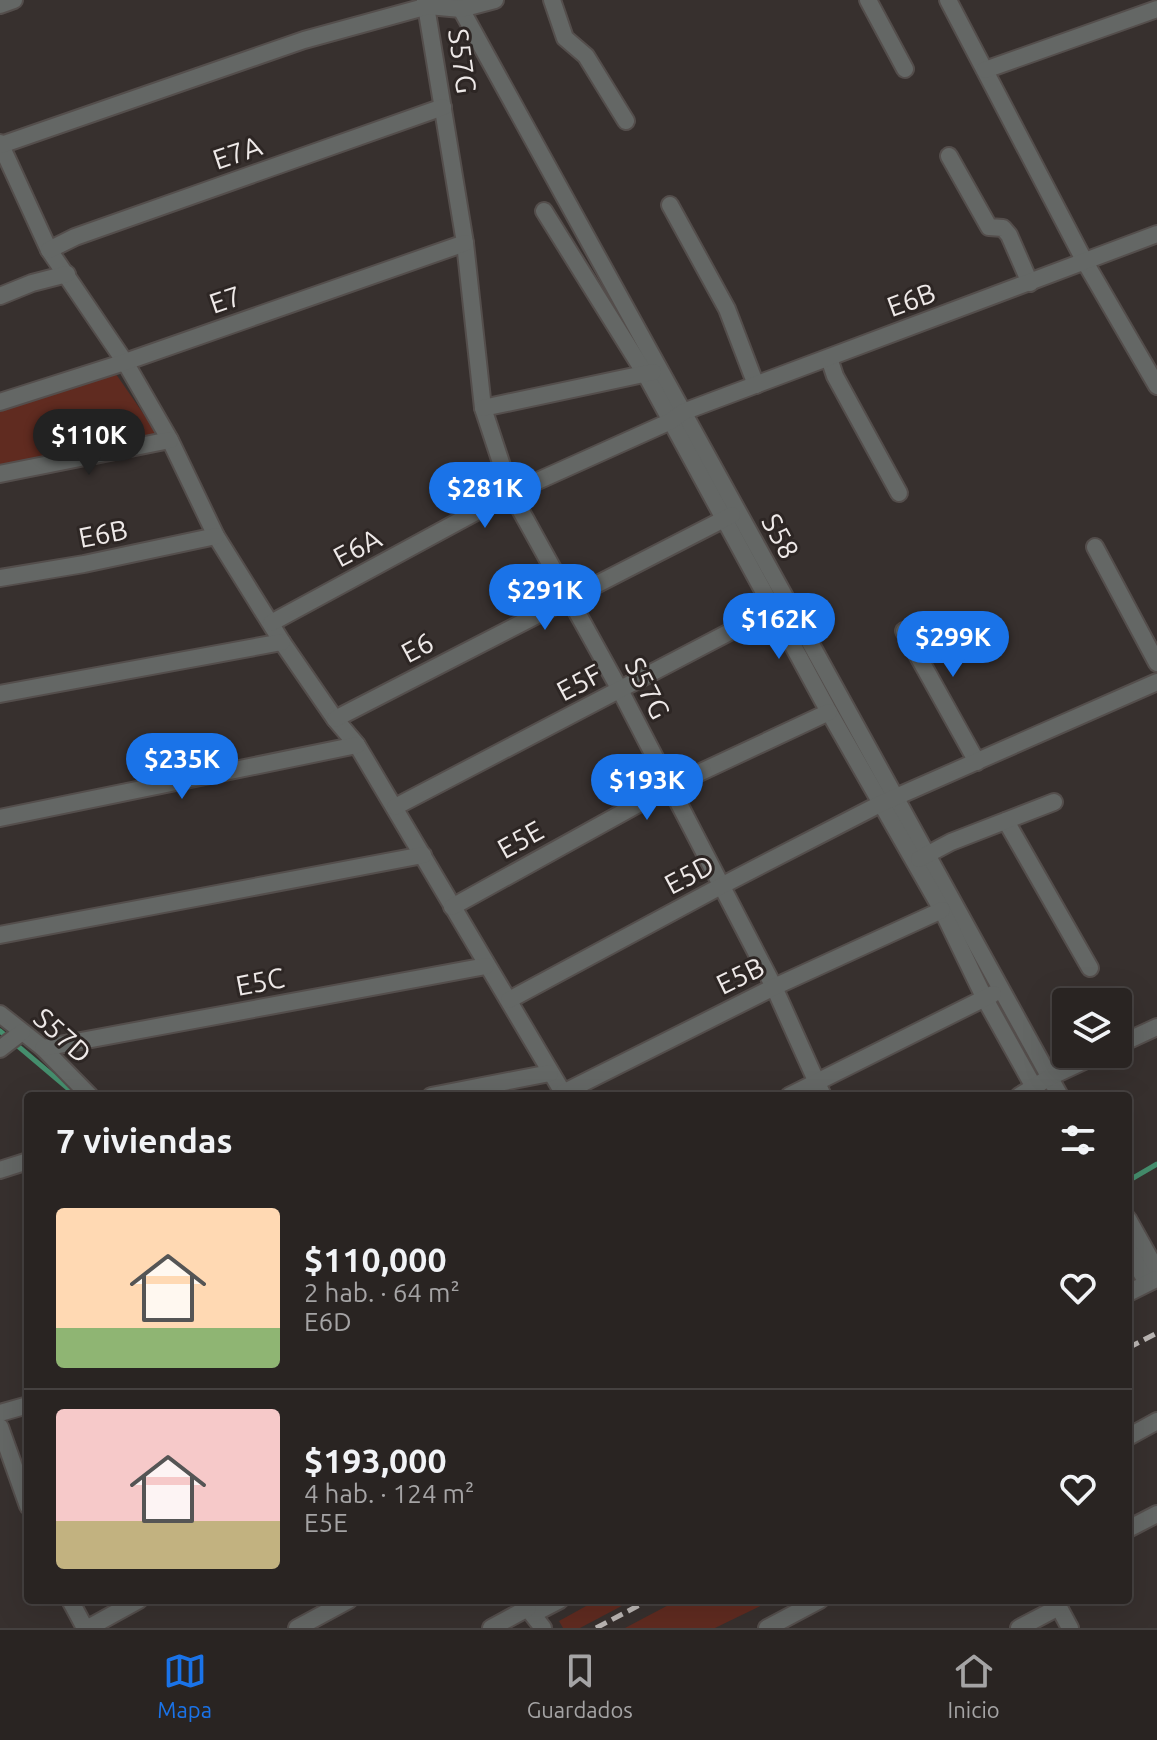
<!DOCTYPE html>
<html lang="es">
<head>
<meta charset="utf-8">
<style>
	body { margin:0; font-family:Ubuntu,sans-serif; background:#35302f; color:#f1f3f6; height:100vh; display:flex; flex-direction:column; font-size:30px; white-space:nowrap }
	* { box-sizing:border-box; margin:0 }
	p { font-size:26px; color:#a5a4a5 }
	.icon { flex:none; width:44px; height:44px; fill:none; stroke:currentColor; stroke-width:2; stroke-linecap:round; stroke-linejoin:round }
	.map { position:relative; flex:1; overflow:hidden }
	.panel { position:absolute; left:24px; top:1092px; width:1108px; height:512px; display:flex; flex-direction:column; background:#292422; border-radius:8px; box-shadow:0 8px 32px #0002,0 0 0 2px #454140 }
	.panel>* { flex:none }
	.fabs { position:absolute; left:1052px; top:988px; display:grid; gap:16px }
	.fabs a { display:grid; place-items:center; width:80px; height:80px; border-radius:8px; background:#292422; box-shadow:0 8px 32px #0002,0 0 0 2px #454140; font-size:40px }
	.price { position:absolute; translate:-50% -68px; padding:0 18px; border-radius:28px; background:#1a73e8; color:#fff; font-size:26px; line-height:52px; filter:drop-shadow(0 2px 4px #0008) }
	.price::after { content:''; position:absolute; left:50%; top:48px; width:24px; height:18px; margin-left:-12px; background:inherit; clip-path:polygon(0 0,100% 0,50% 100%) }
	.price.active { background:#222; color:#fff }
	ul { padding:0; list-style:none }
	li { display:flex; align-items:center; gap:24px; height:200px; padding:0 32px }
	li+li { border-top:2px solid #454140 }
	li span { display:grid; place-items:center; flex:none; width:224px; height:160px; border-radius:8px; color:#555 }
	li>.icon { margin-inline-start:auto }
	span .icon { width:96px; height:96px; fill:#fffc; stroke-width:1 }
	li b { font-size:34px }
	h2 { display:flex; justify-content:space-between; align-items:center; height:96px; padding:0 32px; font-size:34px }
	.tab-bar { display:flex; justify-content:space-around; align-items:center; height:112px; border-top:2px solid #454140; background:#292422; font-size:22px; color:#a5a4a5 }
	.tab-bar a { display:grid; justify-items:center; gap:4px }
	.tab-bar .active { color:#1a73e8 }
	.map>svg:first-child { display:block }
	.green { fill:#602b20 }
	.lines { fill:none; stroke-linecap:round; stroke-linejoin:round }
	.stream { stroke:#458e6d; stroke-width:5 }
	.minor-casing { stroke:#544e4c; stroke-width:20 }
	.minor { stroke:#646765; stroke-width:16 }
	.rail { stroke:#bbb6b4; stroke-width:5; stroke-dasharray:12 6; stroke-linecap:butt }
	.labels { text-anchor:middle; dominant-baseline:central; stroke-width:6; stroke-linejoin:round; paint-order:stroke }
	.street-label { font-size:28px; fill:#eee9e8; stroke:#2d2624 }
</style>
</head>
<body>
<div class="map">
<svg width="1157" height="1628" viewBox="0 0 1157 1628">
	<rect width="100%" height="100%" fill="#37302e"/>
	<g class="green">
		<path d="M109,364L163,442L0,474V401Z"/>
		<path d="M597,1600H633L580,1628H563L559,1621Z"/>
		<path d="M678,1600H773L715,1628H625Z"/>
	</g>
	<g class="lines">
		<g class="stream">
			<path d="M0,1031L77,1096"/>
			<path d="M1128,1181L1157,1164"/>
		</g>
		<defs>
			<g id="minor">
				<path d="M425,0L465,243L483,408L511,493L620,690L774,987L823,1096"/>
				<path d="M456,0L1060,1096"/>
				<path d="M552,0L565,38L586,56L626,121"/>
				<path d="M868,0L905,69"/>
				<path d="M948,0L1085,262L1157,386"/>
				<path d="M0,5L14,0"/>
				<path d="M985,70L1157,9"/>
				<path d="M0,143L49,250L125,362L170,440L216,536L282,642L335,719L357,745L565,1096"/>
				<path d="M1,145L304,40L428,6L461,9L495,0"/>
				<path d="M949,156L989,227L1003,228L1009,235L1030,283"/>
				<path d="M670,205L727,309L756,385"/>
				<path d="M544,211L646,375L829,712L942,910L985,999L1039,1096"/>
				<path d="M49,250L75,237L443,107"/>
				<path d="M0,296L32,283L67,274"/>
				<path d="M829,358L835,376L899,493"/>
				<path d="M0,402L125,362L465,243"/>
				<path d="M483,408L653,372"/>
				<path d="M0,474L170,440"/>
				<path d="M1095,547L1157,663"/>
				<path d="M0,578L84,564L216,536"/>
				<path d="M271,623L511,493L671,421L683,412L1157,234"/>
				<path d="M904,631L977,762"/>
				<path d="M0,694L282,642"/>
				<path d="M335,719L732,515"/>
				<path d="M395,807L783,604"/>
				<path d="M0,818L357,745"/>
				<path d="M1006,821L1090,968"/>
				<path d="M919,859L951,842L1054,802"/>
				<path d="M452,907L669,787L829,712"/>
				<path d="M0,935L423,855"/>
				<path d="M509,1000L721,886L880,804L1157,682"/>
				<path d="M0,1014L43,1048L90,1096"/>
				<path d="M1118,1045L1157,1027"/>
				<path d="M43,1048L486,966"/>
				<path d="M0,1049L22,1032"/>
				<path d="M563,1093L774,987L942,910"/>
				<path d="M431,1096L550,1073"/>
				<path d="M789,1096L993,994"/>
				<path d="M1019,1096L1050,1077L1099,1054"/>
				<path d="M0,1170L28,1161"/>
				<path d="M1128,1219L1157,1271"/>
				<path d="M1128,1249L1147,1283"/>
				<path d="M1128,1293L1156,1279"/>
				<path d="M0,1413L28,1405"/>
				<path d="M0,1427L28,1506"/>
				<path d="M1128,1437L1157,1421"/>
				<path d="M1128,1529L1157,1514"/>
				<path d="M70,1600L85,1628"/>
				<path d="M1055,1600L1070,1628"/>
				<path d="M522,1601L543,1628"/>
				<path d="M533,1614L560,1600"/>
				<path d="M88,1628L139,1600"/>
				<path d="M297,1628L349,1600"/>
				<path d="M491,1628L528,1608"/>
				<path d="M767,1628L820,1600"/>
				<path d="M1019,1628L1059,1607"/>
			</g>
		</defs>
		<use href="#minor" class="minor-casing"/>
		<use href="#minor" class="minor"/>
		<g class="rail">
			<path d="M1128,1348L1157,1333"/>
			<path d="M596,1628L649,1600"/>
		</g>
	</g>
	<g class="labels">
		<g class="street-label">
			<text transform="translate(463 61) rotate(82)">S57G</text>
			<text transform="translate(237 152) rotate(-19)">E7A</text>
			<text transform="translate(225 299) rotate(-19)">E7</text>
			<text transform="translate(911 299) rotate(-20)">E6B</text>
			<text transform="translate(103 533) rotate(-11)">E6B</text>
			<text transform="translate(781 536) rotate(61)">S58</text>
			<text transform="translate(357 547) rotate(-28)">E6A</text>
			<text transform="translate(417 647) rotate(-28)">E6</text>
			<text transform="translate(579 682) rotate(-28)">E5F</text>
			<text transform="translate(648 688) rotate(63)">S57G</text>
			<text transform="translate(520 839) rotate(-29)">E5E</text>
			<text transform="translate(689 874) rotate(-28)">E5D</text>
			<text transform="translate(740 975) rotate(-26)">E5B</text>
			<text transform="translate(260 981) rotate(-11)">E5C</text>
			<text transform="translate(63 1035) rotate(42)">S57D</text>
		</g>
	</g>
</svg>
<div class="fabs">
<a><svg class="icon" aria-label="layers" viewBox="0 0 24 24"><path d="M12 4l9 5-9 5-9-5zM3 14l9 5 9-5"/></svg></a>
</div>
<b class="price active" style="left:89px;top:477px">$110K</b>
<b class="price" style="left:485px;top:530px">$281K</b>
<b class="price" style="left:545px;top:632px">$291K</b>
<b class="price" style="left:779px;top:661px">$162K</b>
<b class="price" style="left:953px;top:679px">$299K</b>
<b class="price" style="left:182px;top:801px">$235K</b>
<b class="price" style="left:647px;top:822px">$193K</b>
<section class="panel">
<h2>7 viviendas<svg class="icon" aria-label="filters" viewBox="0 0 24 24"><path d="M4 7h16M4 17h16"/><circle cx="9" cy="7" r="2"/><circle cx="15" cy="17" r="2"/></svg></h2>
<ul>
<li><span style="background:linear-gradient(#ffd9b3 75%,#8fb573 0)"><svg class="icon" aria-label="home" viewBox="0 0 24 24"><path d="M3 11l9-7 9 7M6 9v11h12V9"/></svg></span><div><b>$110,000</b><p>2 hab. · 64 m²</p><p>E6D</p></div><svg class="icon" aria-label="heart" viewBox="0 0 24 24"><path d="M12 20l-8-8c-3-5 5-10 8-4 3-6 11-1 8 4z"/></svg></li>
<li><span style="background:linear-gradient(#f6c9c9 70%,#c2b280 0)"><svg class="icon" aria-label="home" viewBox="0 0 24 24"><path d="M3 11l9-7 9 7M6 9v11h12V9"/></svg></span><div><b>$193,000</b><p>4 hab. · 124 m²</p><p>E5E</p></div><svg class="icon" aria-label="heart" viewBox="0 0 24 24"><path d="M12 20l-8-8c-3-5 5-10 8-4 3-6 11-1 8 4z"/></svg></li>
</ul>
</section>
</div>
<nav class="tab-bar">
<a class="active"><svg class="icon" aria-label="map" viewBox="0 0 24 24"><path d="M3 6l6-2 6 2 6-2v14l-6 2-6-2-6 2zM9 4v14M15 6v14"/></svg>Mapa</a>
<a><svg class="icon" aria-label="saved" viewBox="0 0 24 24"><path d="M7 4h10v16l-5-4-5 4z"/></svg>Guardados</a>
<a><svg class="icon" aria-label="home" viewBox="0 0 24 24"><path d="M3 11l9-7 9 7M6 9v11h12V9"/></svg>Inicio</a>
</nav>
</body>
</html>
